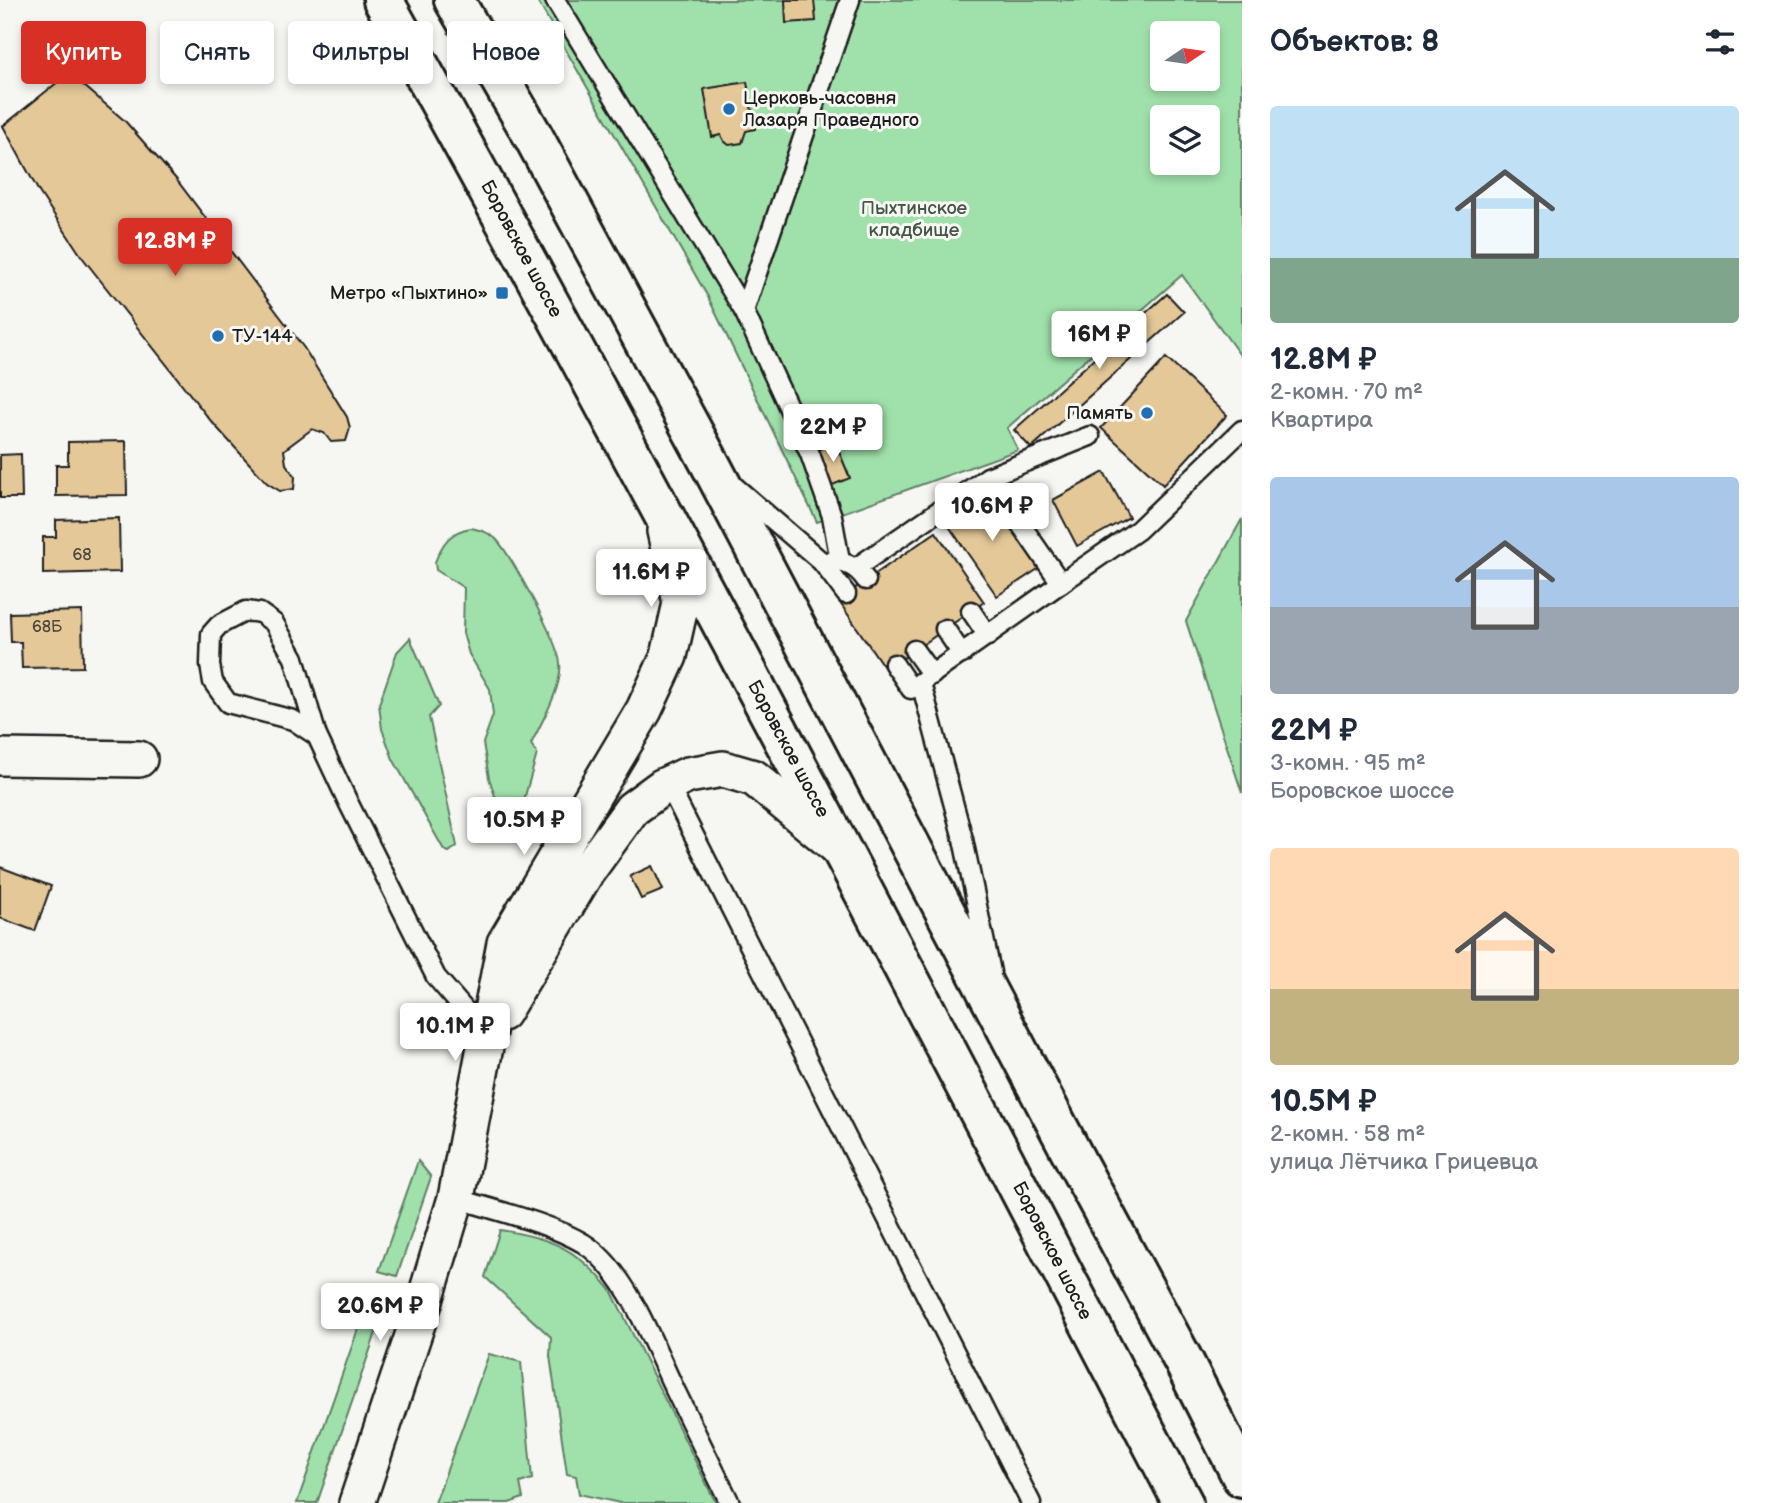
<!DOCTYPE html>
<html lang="ru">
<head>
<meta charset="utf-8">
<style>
	body { margin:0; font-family:"Balsamiq Sans",sans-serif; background:#f2f2f3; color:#1f2937; height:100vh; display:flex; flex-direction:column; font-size:26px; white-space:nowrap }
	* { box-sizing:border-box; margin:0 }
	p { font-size:23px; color:#747a83 }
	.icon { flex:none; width:38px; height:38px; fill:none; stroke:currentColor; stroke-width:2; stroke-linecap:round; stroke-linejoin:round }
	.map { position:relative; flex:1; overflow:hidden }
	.drawer { display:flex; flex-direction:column; background:#fff; width:525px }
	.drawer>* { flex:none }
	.hud { position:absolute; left:21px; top:21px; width:665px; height:63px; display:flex; gap:14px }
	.needle { width:46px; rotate:77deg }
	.tools { position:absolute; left:1150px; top:21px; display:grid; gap:14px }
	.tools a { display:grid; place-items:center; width:70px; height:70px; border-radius:7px; background:#fff; box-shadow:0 4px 10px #0003; font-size:35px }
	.price { position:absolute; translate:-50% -60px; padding:0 16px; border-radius:7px; background:#fff; color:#222; font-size:23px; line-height:46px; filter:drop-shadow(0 2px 4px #0008) }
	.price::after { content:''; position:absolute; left:50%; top:42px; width:21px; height:16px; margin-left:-10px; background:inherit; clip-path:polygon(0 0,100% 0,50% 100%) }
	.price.active { background:#d93025; color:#fff }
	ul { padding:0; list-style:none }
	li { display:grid; align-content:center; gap:14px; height:371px; padding:0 28px }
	li span { display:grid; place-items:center; height:217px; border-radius:7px; color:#555 }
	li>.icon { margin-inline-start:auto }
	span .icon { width:126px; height:126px; fill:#fffc; stroke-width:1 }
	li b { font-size:30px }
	h2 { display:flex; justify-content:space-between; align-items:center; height:84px; padding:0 28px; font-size:30px }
	.tag { padding:0 24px; border-radius:7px; background:#fff; box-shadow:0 4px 10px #0003; font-size:24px; line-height:63px }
	.tag.active { background:#d93025; color:#fff }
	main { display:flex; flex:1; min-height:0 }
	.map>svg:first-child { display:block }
	.green { fill:#a0e1ab; stroke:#5e7e64; stroke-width:2; fill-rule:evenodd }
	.building { fill:#e4c898; stroke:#1c1c1c; stroke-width:2 }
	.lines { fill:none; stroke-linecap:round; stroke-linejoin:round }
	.lane-casing { stroke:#1c1c1c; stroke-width:23 }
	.street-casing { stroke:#1c1c1c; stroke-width:40 }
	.primary-casing { stroke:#1c1c1c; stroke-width:44 }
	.lane { stroke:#f6f6f2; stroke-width:18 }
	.street { stroke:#f6f6f2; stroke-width:35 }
	.primary { stroke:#f6f6f2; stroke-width:38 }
	.poi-dot { fill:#1f6fb2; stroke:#f6f6f2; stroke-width:2.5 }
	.labels { text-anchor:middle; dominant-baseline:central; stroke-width:6; stroke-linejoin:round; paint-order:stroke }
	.number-label { font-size:16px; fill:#4e473b }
	.poi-label { font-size:19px; fill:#1c1c1c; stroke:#f6f6f2; text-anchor:start }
	.park-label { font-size:19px; fill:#445747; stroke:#f6f6f2 }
	.street-label { font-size:19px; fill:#1c1c1c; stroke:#f6f6f2 }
</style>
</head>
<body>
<main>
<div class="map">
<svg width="1242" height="1503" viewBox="0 0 1242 1503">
	<rect width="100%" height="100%" fill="#f6f6f2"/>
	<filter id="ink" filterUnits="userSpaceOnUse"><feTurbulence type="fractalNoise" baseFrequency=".0143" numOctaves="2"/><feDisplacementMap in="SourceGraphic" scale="14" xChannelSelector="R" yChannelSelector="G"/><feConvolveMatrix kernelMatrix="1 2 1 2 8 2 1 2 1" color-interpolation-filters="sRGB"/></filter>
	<g filter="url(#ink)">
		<g class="green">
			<path d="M537,0H1242V358L1182,275L1007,428L1018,450L817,522L708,297ZM1162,33H1208V79H1162ZM1162,117H1208V163H1162Z"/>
			<path d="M1242,519V793L1186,621Z"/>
			<path d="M471,528C480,530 489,532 496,539C511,555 558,642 560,663C563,687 541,723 531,744L537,754L517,824L509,838L489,778L483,743L493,715L490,689L469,654L463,633L464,588L436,570L435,562C442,544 450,531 471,528Z"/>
			<path d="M410,638L439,706L429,717L457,846L449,852L444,850L393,759L382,729L379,704L397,652Z"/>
			<path d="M418,1161L431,1177L397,1276L379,1271Z"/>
			<path d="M500,1230C553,1238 577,1249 611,1290L716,1503H620L579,1494L576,1476L567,1474L550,1356L551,1337L485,1277Z"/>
			<path d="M371,1292L388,1298L317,1503H297Z"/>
			<path d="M489,1354L521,1362L532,1479L520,1483L523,1498L509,1503H435Z"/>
		</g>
		<g class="building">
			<path d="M785,0H814L816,21L786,23Z"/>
			<path d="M69,73L125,121L176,179L304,348L347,417L350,428L346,441L331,442L324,433L312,429L284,450L286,464L295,477L294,489L280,491L267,483L211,421L82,257L39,192L3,126Z"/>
			<path d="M747,82L755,129L746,131L742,143L729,145L724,141L721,135L712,137L704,89Z"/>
			<path d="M1167,294L1184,312L1031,448L1014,430Z"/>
			<path d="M1166,358L1227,415L1163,485L1101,428Z"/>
			<path d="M126,441L127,495L56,496V465H68V442Z"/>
			<path d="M835,442L850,478L830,486L815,451Z"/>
			<path d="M21,454L22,498H0V455Z"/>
			<path d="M1104,472L1129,517L1077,546L1053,500Z"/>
			<path d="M987,489L1041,567L997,596L944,519Z"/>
			<path d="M119,518L120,572L43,574V537H56V520Z"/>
			<path d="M936,532L984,602L886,670L838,600Z"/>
			<path d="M82,611L83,667L22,668L21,642H11L10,613Z"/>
			<path d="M652,866L663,890L641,899L630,876Z"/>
			<path d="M0,867L51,886L35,931L0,918Z"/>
		</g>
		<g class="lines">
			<defs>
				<g id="lane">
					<path d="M555,0L744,311L810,454L832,516L840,561"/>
					<path d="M744,311L850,0"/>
					<path d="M988,477L1090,436"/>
					<path d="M734,486L822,562C843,561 854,563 866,580"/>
					<path d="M822,562L846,594"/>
					<path d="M857,567L988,477L1061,583L911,689L894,664"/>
					<path d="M1061,583L1138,530L1242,430"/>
					<path d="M971,611L988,636"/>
					<path d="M945,629L962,654"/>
					<path d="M914,650L932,675"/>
					<path d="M921,683L963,839L991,972"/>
					<path d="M317,736L293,720L228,703L213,682L210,665L211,634L219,625L246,611L260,613L274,623L294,658L317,736L348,802L436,977L488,1037"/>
					<path d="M668,784L1031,1503"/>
					<path d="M456,1198C496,1211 547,1222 583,1243C628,1271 653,1345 676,1392C694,1429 712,1466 730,1503"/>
				</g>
				<g id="street">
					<path d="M0,757L139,759"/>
					<path d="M502,1013L585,874L632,809L662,787L688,775L723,769L754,778L840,849"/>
					<path d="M357,1503L425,1300L456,1198L505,943L644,710L669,656L681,603L665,531"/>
				</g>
				<g id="primary">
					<path d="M383,0C659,496 921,1000 1183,1503"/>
					<path d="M454,0L532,134L713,469L1077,1163L1184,1362L1242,1477"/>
				</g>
			</defs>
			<use href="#lane" class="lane-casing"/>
			<use href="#street" class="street-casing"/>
			<use href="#primary" class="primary-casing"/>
			<use href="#lane" class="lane"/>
			<use href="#street" class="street"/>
			<use href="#primary" class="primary"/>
		</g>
	</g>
	<g class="poi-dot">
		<circle cx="729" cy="109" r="7"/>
		<rect x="495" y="286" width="14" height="14" rx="3.5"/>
		<circle cx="218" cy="336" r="7"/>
		<circle cx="1147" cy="413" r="7"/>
	</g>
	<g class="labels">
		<g class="number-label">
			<text x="82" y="555">68</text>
			<text x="47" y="627">68Б</text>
		</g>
		<g class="poi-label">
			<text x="743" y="98">Церковь-часовня<tspan x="743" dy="22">Лазаря Праведного</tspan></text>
			<text x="488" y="293" text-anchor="end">Метро «Пыхтино»</text>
			<text x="232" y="336">ТУ-144</text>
			<text x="1133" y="413" text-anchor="end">Память</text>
		</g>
		<g class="park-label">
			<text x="914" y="208">Пыхтинское<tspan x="914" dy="22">кладбище</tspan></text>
		</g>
		<g class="street-label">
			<text transform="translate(521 249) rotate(62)">Боровское шоссе</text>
			<text transform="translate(788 749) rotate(62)">Боровское шоссе</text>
			<text transform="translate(1052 1251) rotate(63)">Боровское шоссе</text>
		</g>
	</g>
</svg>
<div class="tools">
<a><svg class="needle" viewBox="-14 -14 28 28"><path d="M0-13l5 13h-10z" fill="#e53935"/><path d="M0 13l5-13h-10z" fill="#747a83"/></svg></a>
<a><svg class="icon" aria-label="layers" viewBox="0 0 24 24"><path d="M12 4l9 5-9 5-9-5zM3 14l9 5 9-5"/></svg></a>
</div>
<b class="price active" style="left:175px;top:278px">12.8M ₽</b>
<b class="price" style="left:1099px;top:371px">16M ₽</b>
<b class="price" style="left:833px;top:464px">22M ₽</b>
<b class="price" style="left:992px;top:543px">10.6M ₽</b>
<b class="price" style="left:651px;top:609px">11.6M ₽</b>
<b class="price" style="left:524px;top:857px">10.5M ₽</b>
<b class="price" style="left:455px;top:1063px">10.1M ₽</b>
<b class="price" style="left:380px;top:1343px">20.6M ₽</b>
<div class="hud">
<a class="tag active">Купить</a>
<a class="tag">Снять</a>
<a class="tag">Фильтры</a>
<a class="tag">Новое</a>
</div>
</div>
<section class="drawer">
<h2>Объектов: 8<svg class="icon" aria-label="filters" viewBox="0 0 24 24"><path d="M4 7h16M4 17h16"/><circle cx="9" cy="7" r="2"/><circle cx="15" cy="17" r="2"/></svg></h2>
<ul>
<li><span style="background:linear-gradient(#bfe0f5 70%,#7fa58c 0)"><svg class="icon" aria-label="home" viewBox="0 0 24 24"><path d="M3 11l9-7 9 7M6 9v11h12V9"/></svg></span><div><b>12.8M ₽</b><p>2-комн. · 70 m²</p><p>Квартира</p></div></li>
<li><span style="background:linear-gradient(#a9c7e8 60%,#9aa5b1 0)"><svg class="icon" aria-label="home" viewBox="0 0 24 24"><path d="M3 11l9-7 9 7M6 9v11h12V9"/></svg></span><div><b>22M ₽</b><p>3-комн. · 95 m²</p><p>Боровское шоссе</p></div></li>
<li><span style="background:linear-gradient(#ffd9b3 65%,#c2b280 0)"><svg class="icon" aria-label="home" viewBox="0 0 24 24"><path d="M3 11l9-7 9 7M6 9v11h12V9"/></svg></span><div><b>10.5M ₽</b><p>2-комн. · 58 m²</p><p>улица Лётчика Грицевца</p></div></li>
</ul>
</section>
</main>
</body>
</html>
